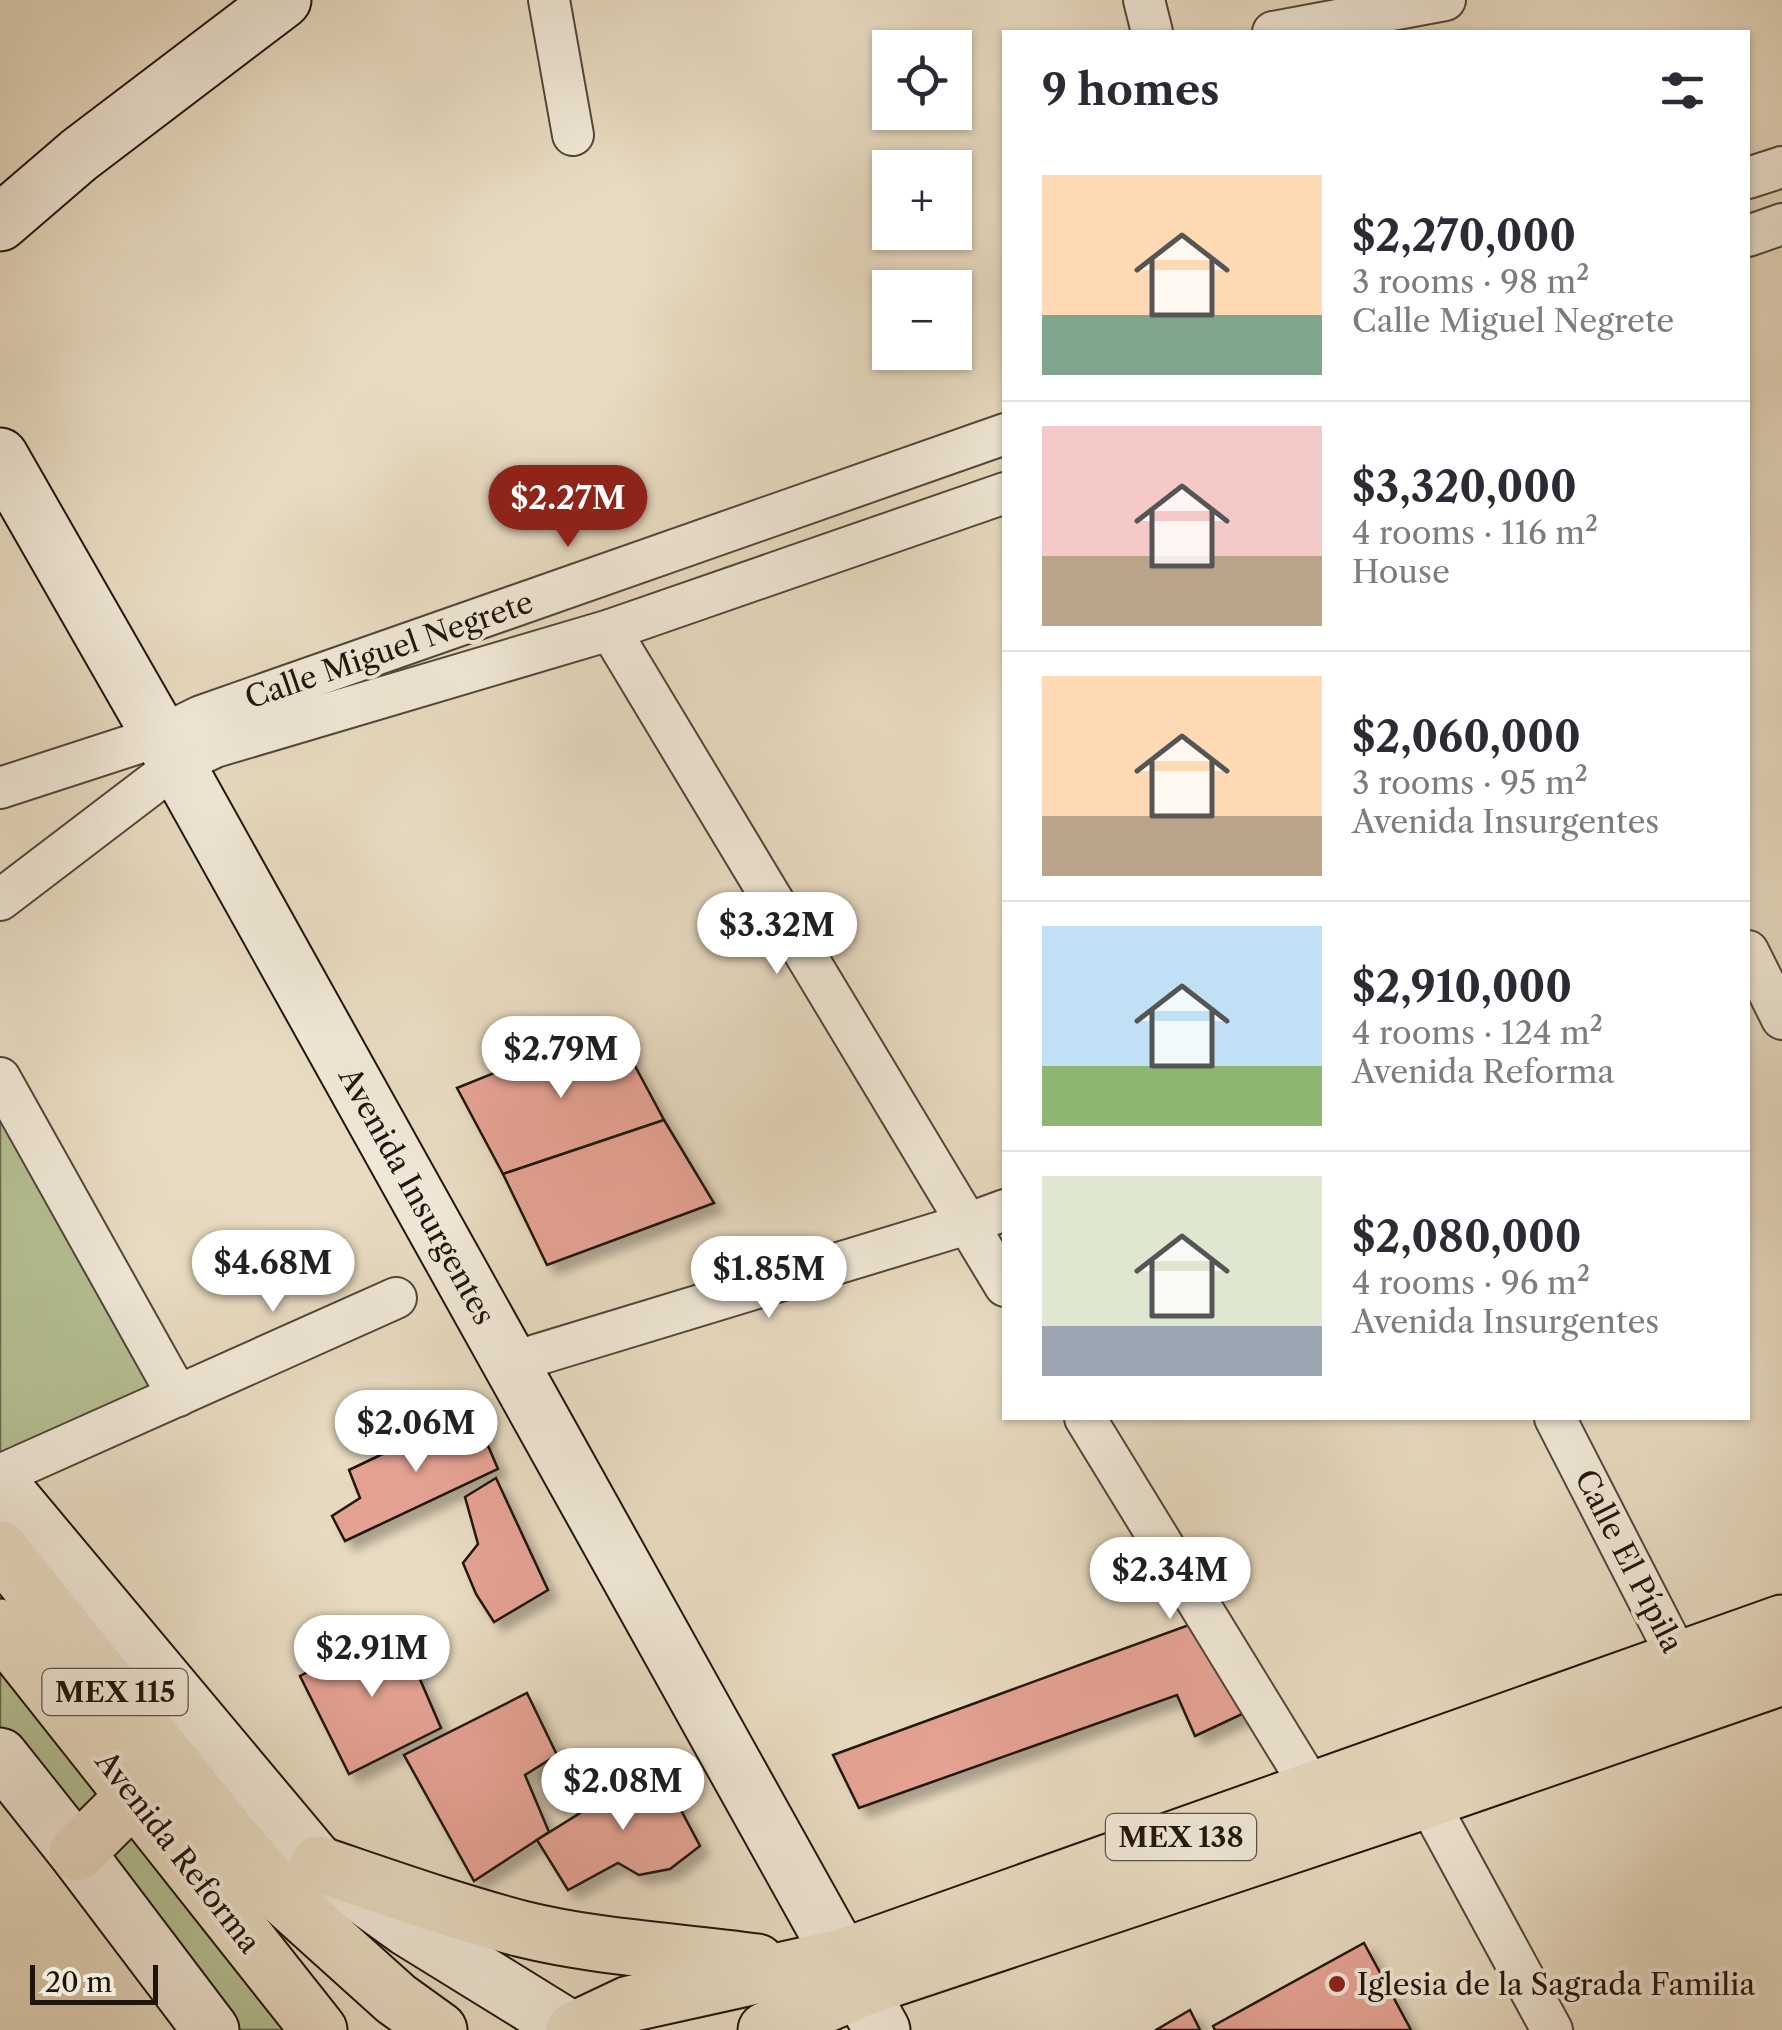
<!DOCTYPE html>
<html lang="en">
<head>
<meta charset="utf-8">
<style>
	body { margin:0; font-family:"Libre Caslon Text",serif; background:#f2f2f3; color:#2b2b33; height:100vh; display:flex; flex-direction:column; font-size:38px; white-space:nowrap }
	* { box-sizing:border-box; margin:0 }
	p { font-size:32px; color:#7c7c81 }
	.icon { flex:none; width:55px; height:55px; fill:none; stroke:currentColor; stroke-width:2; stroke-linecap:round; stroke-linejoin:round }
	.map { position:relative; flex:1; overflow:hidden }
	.side { position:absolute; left:1002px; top:30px; width:748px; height:1390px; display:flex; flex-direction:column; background:#fff; border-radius:0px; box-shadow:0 2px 8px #0004 }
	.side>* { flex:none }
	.fabs { position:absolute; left:872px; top:30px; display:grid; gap:20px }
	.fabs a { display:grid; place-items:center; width:100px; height:100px; border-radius:0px; background:#fff; box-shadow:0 2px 8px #0004; font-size:50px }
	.scale { position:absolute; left:30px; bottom:25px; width:128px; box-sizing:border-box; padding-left:10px; border:5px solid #20150c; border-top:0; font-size:28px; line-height:35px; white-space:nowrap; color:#20150c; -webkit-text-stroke:8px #f0e8d7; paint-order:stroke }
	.price { position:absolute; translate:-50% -85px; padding:0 22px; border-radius:35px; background:#fff; color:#222; font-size:32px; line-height:65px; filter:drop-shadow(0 2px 5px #0008) }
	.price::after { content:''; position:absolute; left:50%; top:60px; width:30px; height:22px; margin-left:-15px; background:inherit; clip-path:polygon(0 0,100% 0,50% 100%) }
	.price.selected { background:#8f2418; color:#fff }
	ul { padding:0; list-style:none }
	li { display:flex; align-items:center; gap:30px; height:250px; padding:0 40px }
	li+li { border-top:2px solid #e1e1e2 }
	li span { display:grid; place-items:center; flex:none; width:280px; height:200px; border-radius:0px; color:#555 }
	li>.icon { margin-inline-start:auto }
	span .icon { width:120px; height:120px; fill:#fffc; stroke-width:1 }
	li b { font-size:42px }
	h2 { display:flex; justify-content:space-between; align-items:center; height:120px; padding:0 40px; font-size:42px }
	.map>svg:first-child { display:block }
	.green { fill:#b5c093; stroke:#6a6a50; stroke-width:2.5 }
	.building { fill:#e5a293; stroke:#20150c; stroke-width:2.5; filter:url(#shadow) }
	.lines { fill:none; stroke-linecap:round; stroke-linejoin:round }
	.street-casing { stroke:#524639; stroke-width:44 }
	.secondary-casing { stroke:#20150c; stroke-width:59 }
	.primary-casing { stroke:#20150c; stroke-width:59 }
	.street { stroke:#f0e8d7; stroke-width:40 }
	.secondary { stroke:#f0e8d7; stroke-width:55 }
	.primary { stroke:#e8dbc1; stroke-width:55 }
	.poi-dot { fill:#8f2418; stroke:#f0e8d7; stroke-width:4 }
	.labels { text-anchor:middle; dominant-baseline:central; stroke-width:8; stroke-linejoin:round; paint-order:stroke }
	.shield { fill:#f0e8d7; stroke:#5e5449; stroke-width:2.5 }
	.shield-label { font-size:28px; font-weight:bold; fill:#20150c }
	.street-label { font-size:30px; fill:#20150c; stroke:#f0e8d7 }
	.poi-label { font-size:30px; fill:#20150c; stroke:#f0e8d7; text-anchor:start }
</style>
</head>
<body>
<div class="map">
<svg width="1782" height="2030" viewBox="0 0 1782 2030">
	<defs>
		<filter id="shadow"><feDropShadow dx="9" dy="9" stdDeviation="5" flood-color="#0004"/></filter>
	</defs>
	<rect width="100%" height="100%" fill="#e8dbc1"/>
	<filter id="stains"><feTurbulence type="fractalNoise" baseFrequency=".002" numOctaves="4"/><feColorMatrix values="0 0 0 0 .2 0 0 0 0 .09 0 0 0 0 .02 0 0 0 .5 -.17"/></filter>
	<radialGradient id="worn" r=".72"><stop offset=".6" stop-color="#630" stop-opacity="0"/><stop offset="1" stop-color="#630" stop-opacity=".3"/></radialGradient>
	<g class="green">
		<path d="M0,1078L178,1396L0,1475Z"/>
		<path d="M0,1627L319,2030H211L0,1756Z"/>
	</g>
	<g class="building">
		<path d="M613,1025L664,1120L503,1174L457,1088Z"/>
		<path d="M664,1120L714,1203L547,1265L503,1174Z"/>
		<path d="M473,1411L498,1469L345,1541L332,1516L360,1498L349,1470Z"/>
		<path d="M496,1478L548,1590L494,1622L476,1594L463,1563L478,1544L465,1497Z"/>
		<path d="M1197,1622L1253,1709L1195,1736L1177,1695L859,1808L833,1755Z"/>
		<path d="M397,1626L441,1728L349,1774L300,1676Z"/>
		<path d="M527,1693L557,1755L525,1775L549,1832L474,1881L404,1755Z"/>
		<path d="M657,1765L700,1846L670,1869L639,1875L618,1863L568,1890L537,1840Z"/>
		<path d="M1364,1943L1411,2030H1215L1213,2026Z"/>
		<path d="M1190,2010L1200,2030H1156Z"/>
	</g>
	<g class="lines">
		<defs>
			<g id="street">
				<path d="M549,0L573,135"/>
				<path d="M1144,0L1152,32"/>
				<path d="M1273,32L1445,0"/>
				<path d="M1748,178L1782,167"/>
				<path d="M1748,236L1782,224"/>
				<path d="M610,630L1005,1286"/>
				<path d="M0,788L160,736L201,716L1005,434"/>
				<path d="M0,900L177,765L215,747L610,630L1005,493"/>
				<path d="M1748,951L1782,1019"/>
				<path d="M0,1078L178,1396"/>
				<path d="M510,1363L967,1224L1005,1210"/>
				<path d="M1085,1418L1313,1790"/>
				<path d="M1555,1418L1691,1683"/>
				<path d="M0,1475L396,1298"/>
				<path d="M1427,1800L1552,2030"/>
			</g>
			<g id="secondary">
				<path d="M0,223L79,155L283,0"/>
				<path d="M0,456L177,765L882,2030"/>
				<path d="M0,1484L318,1864L407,1928L572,2030"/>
				<path d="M0,1756L77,1853L211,2030"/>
			</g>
			<g id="primary">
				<path d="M0,1549L230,1836L285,1899L396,1999L439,2030"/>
				<path d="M0,1627L319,2030"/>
				<path d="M77,1853L134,1796"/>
				<path d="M318,1864C386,1887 453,1911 522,1929C599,1948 679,1951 757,1962"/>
				<path d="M574,2030L629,2004L842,1957L1782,1623"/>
				<path d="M766,2030L861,1989L1427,1800L1782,1677"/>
			</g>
		</defs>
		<use href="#street" class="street-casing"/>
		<use href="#secondary" class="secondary-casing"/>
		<use href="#primary" class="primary-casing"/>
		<use href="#street" class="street"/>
		<use href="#secondary" class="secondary"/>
		<use href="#primary" class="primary"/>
	</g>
	<circle class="poi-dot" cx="1337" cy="1984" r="10"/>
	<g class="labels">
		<g class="shield">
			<rect x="42.5" y="1669" width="145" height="46" rx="8"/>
			<rect x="1106" y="1814" width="150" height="46" rx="8"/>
		</g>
		<g class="shield-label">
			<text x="115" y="1692">MEX 115</text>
			<text x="1181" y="1837">MEX 138</text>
		</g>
		<g class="street-label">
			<text transform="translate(389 650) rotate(-19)">Calle Miguel Negrete</text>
			<text transform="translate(417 1196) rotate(61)">Avenida Insurgentes</text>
			<text transform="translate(1629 1561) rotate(63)">Calle El Pípila</text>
			<text transform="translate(178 1852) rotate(52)">Avenida Reforma</text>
		</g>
		<g class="poi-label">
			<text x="1357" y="1984">Iglesia de la Sagrada Familia</text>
		</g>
	</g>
	<rect width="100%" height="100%" filter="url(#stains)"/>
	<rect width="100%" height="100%" fill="url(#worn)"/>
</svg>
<div class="fabs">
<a><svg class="icon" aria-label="locate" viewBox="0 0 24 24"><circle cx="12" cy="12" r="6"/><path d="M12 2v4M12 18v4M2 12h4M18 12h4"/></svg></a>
<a>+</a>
<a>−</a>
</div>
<div class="scale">20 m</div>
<b class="price selected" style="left:568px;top:550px">$2.27M</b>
<b class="price" style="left:777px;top:977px">$3.32M</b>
<b class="price" style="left:561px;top:1101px">$2.79M</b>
<b class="price" style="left:273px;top:1315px">$4.68M</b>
<b class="price" style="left:769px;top:1321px">$1.85M</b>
<b class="price" style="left:416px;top:1475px">$2.06M</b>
<b class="price" style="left:1170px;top:1622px">$2.34M</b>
<b class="price" style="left:372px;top:1700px">$2.91M</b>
<b class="price" style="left:623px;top:1833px">$2.08M</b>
<section class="side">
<h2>9 homes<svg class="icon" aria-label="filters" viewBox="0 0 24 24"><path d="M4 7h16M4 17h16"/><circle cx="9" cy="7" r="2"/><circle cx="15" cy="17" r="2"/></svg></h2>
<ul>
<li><span style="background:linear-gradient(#ffd9b3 70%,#7fa58c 0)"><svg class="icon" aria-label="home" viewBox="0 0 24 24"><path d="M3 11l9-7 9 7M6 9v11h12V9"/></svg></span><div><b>$2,270,000</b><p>3 rooms · 98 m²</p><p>Calle Miguel Negrete</p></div></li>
<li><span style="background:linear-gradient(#f6c9c9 65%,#b9a48a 0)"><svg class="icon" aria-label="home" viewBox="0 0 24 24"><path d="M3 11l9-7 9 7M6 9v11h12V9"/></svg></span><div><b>$3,320,000</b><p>4 rooms · 116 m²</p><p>House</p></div></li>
<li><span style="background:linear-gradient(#ffd9b3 70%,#b9a48a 0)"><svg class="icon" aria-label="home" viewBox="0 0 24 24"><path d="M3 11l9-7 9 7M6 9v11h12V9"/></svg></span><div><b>$2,060,000</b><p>3 rooms · 95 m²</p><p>Avenida Insurgentes</p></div></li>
<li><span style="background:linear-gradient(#bfe0f5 70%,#8fb573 0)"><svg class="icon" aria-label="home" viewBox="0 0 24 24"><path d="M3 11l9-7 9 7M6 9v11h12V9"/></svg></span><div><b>$2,910,000</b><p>4 rooms · 124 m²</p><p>Avenida Reforma</p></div></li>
<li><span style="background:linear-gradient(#dfe7d0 75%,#9aa5b1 0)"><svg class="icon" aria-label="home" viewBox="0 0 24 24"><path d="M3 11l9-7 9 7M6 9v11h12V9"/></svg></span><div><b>$2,080,000</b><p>4 rooms · 96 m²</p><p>Avenida Insurgentes</p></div></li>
</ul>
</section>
</div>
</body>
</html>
